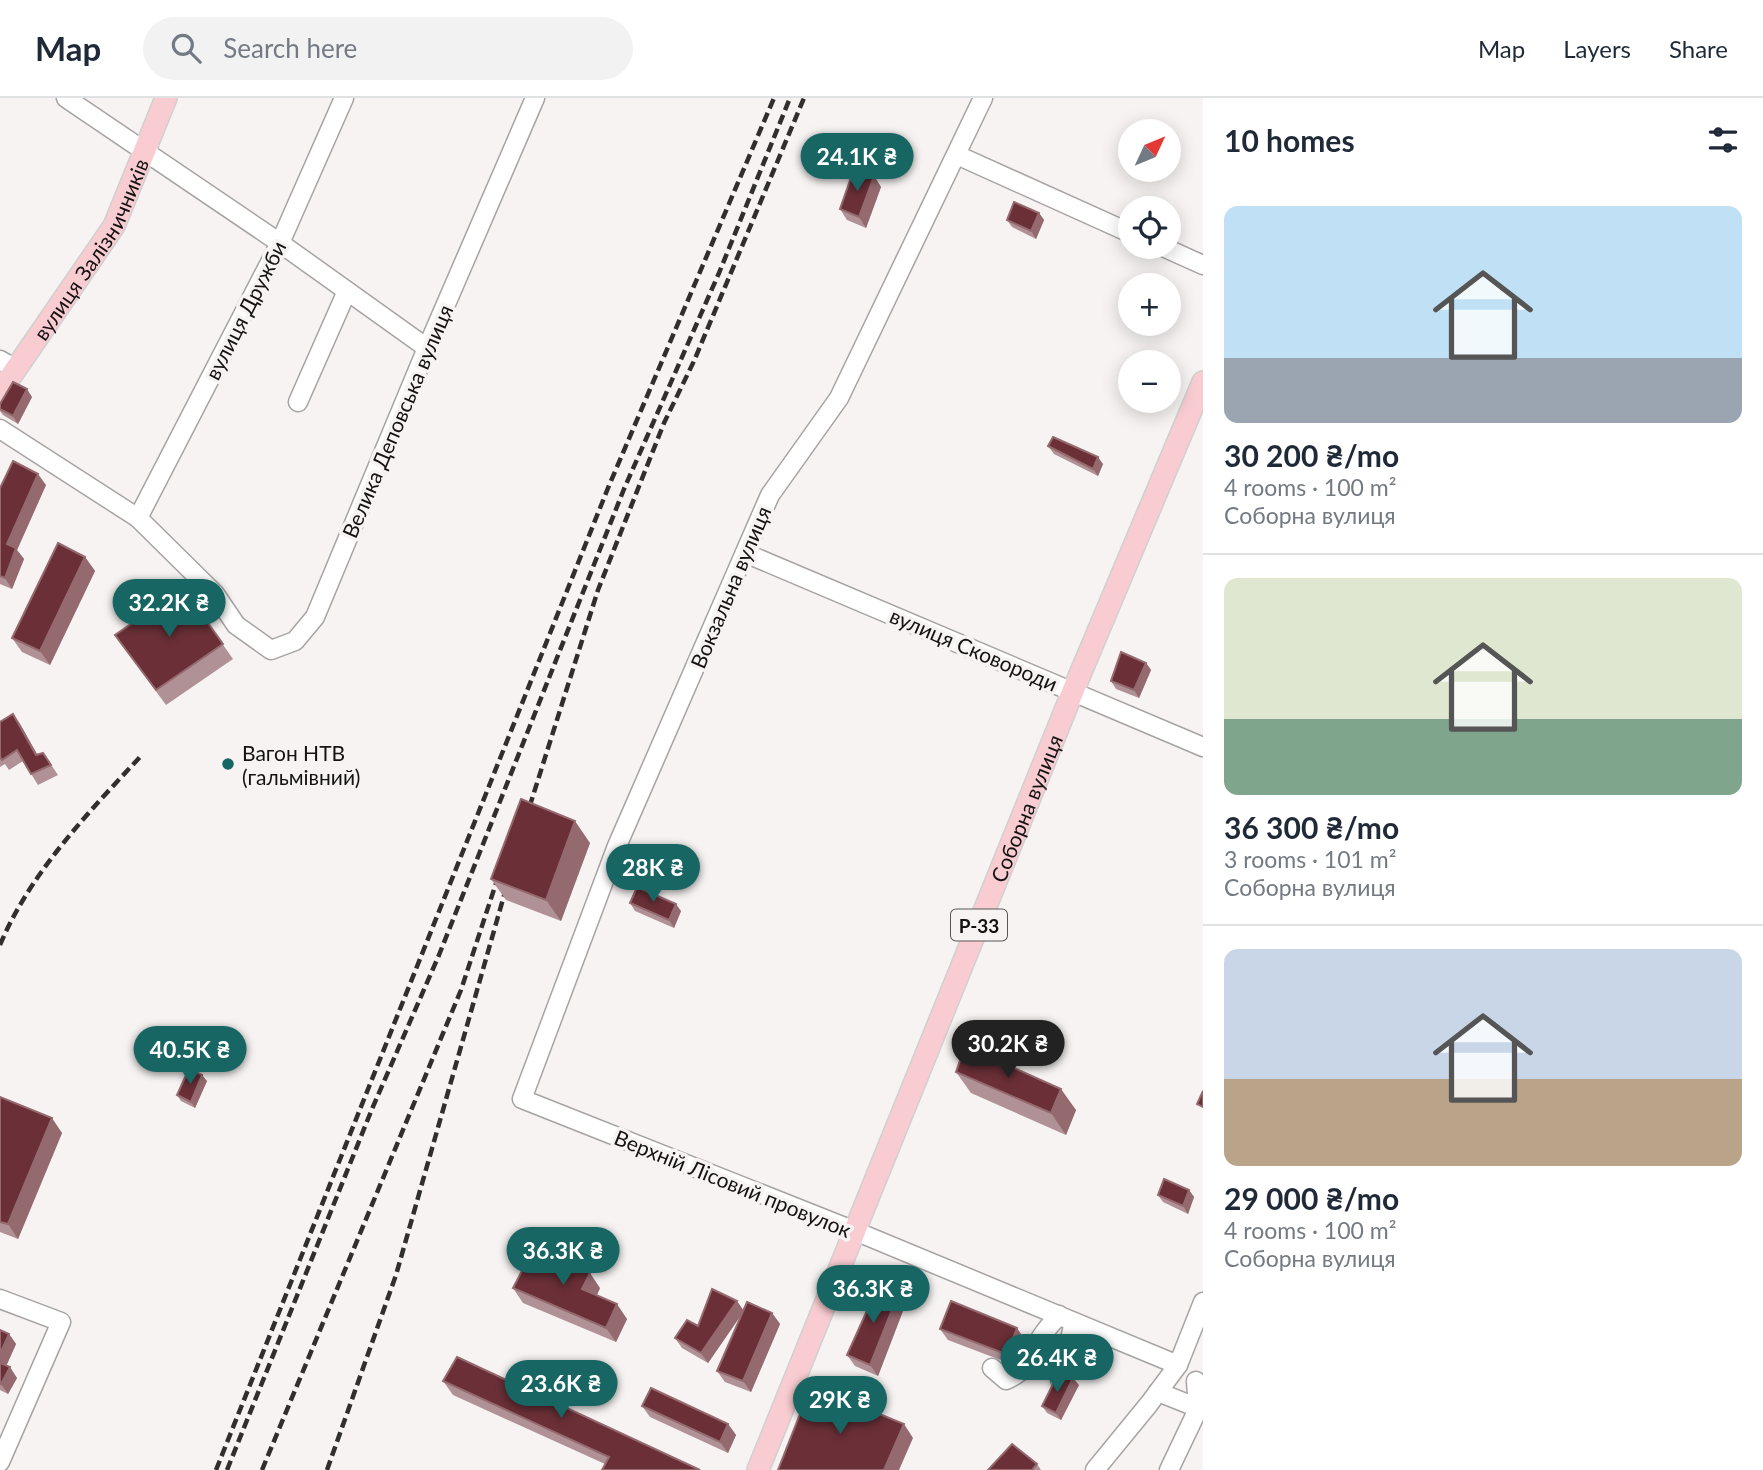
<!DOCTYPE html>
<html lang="en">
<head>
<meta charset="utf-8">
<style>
	body { margin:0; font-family:Lato,sans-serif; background:#f2f2f3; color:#1f2937; height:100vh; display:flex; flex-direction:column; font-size:26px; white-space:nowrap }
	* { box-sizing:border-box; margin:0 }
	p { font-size:23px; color:#747a83 }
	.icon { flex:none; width:38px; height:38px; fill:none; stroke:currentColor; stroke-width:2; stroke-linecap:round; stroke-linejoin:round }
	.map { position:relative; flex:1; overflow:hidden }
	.side { display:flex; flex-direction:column; background:#fff; width:560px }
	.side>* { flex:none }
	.needle { width:46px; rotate:46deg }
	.fabs { position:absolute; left:1118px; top:21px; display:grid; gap:14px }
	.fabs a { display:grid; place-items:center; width:63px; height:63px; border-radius:50%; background:#fff; box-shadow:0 4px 18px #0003; font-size:35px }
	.price { position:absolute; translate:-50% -60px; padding:0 16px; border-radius:24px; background:#186663; color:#fff; font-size:23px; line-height:46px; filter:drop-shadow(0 2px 4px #0008) }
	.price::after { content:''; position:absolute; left:50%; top:42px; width:21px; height:16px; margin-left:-10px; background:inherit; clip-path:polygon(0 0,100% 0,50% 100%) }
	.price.current { background:#222; color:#fff }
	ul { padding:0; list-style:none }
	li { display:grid; align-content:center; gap:14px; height:371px; padding:0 21px }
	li+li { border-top:2px solid #e0e1e3 }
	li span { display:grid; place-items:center; height:217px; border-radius:14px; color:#555 }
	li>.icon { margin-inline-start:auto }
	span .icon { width:126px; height:126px; fill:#fffc; stroke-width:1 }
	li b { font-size:30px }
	h2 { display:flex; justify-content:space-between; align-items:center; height:84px; padding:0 21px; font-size:30px }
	header { display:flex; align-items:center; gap:42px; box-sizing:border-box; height:98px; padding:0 35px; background:#fff; border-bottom:2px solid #e0e1e3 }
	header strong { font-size:33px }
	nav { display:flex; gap:38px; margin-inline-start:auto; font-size:24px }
	.search { width:490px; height:63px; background:#f2f2f3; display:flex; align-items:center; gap:18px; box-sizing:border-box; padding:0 24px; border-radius:38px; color:#747a83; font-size:26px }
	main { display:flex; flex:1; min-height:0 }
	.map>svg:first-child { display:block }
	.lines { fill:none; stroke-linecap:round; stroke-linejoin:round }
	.minor-casing { stroke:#a7a3a3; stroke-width:21 }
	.major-casing { stroke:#d0d0d0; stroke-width:24 }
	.minor { stroke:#fff; stroke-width:18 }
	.major { stroke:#f8ccd0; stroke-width:21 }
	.rail { stroke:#312e2f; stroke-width:4.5; stroke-dasharray:10 5; stroke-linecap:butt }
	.wall { fill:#b09195 }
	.shaded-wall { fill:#946a6f }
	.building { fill:#6a2f37; stroke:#946a6f; stroke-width:2 }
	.poi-dot { fill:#186663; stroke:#f7f3f3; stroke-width:2.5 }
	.labels { text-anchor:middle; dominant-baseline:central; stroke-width:7; stroke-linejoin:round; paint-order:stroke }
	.shield { fill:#f7f3f3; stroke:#585656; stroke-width:2 }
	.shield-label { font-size:19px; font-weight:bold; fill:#141213 }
	.street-label { font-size:21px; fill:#141213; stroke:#f7f3f3 }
	.poi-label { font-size:21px; fill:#141213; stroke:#f7f3f3; text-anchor:start }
</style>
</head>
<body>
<header>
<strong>Map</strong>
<div class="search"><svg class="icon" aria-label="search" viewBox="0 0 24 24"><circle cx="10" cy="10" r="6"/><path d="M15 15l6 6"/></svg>Search here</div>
<nav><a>Map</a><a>Layers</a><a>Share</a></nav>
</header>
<main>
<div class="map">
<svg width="1203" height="1372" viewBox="0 0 1203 1372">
	<rect width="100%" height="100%" fill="#f7f3f3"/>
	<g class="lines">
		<defs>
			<g id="minor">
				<path d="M66,0L280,145L427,250"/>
				<path d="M983,0L839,300L770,397L617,748L522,1001L855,1133L1178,1267"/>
				<path d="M957,57L1130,135"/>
				<path d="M1163,149L1203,167"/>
				<path d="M0,262L16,271"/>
				<path d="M298,304L347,193"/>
				<path d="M0,331L138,420L215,496L236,527L271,552L295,543L315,519L427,250L535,0"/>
				<path d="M138,420L280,145L344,0"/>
				<path d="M745,455L1203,649"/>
				<path d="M0,1201L61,1224L0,1364"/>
				<path d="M992,1270L1006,1282C1032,1271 1029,1255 1044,1235C1048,1229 1054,1223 1059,1217"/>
				<path d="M1060,1282L1074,1224"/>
				<path d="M1158,1294L1203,1312"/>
				<path d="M1095,1372L1149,1306L1178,1267L1203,1204"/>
				<path d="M1169,1372L1198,1311L1196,1283"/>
			</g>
			<g id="major">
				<path id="s1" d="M0,294L114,128L166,0"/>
				<path id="s2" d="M758,1372L1073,593L1203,284"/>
			</g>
		</defs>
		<use href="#minor" class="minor-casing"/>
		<use href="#major" class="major-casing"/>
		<use href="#minor" class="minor"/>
		<use href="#major" class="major"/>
		<g class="rail">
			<path d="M525,723L598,492L664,325L694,263L804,0"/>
			<path d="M0,847C30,775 88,715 140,659"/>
			<path d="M216,1372L608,390L774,0"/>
			<path d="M227,1372L372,1011L439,857L624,391L719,175L790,0"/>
			<path d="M262,1372L461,892L502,767"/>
			<path d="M327,1372L396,1177L509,780"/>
		</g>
	</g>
	<g class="wall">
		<path d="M874,78L881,89L866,130L847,122L840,111Z"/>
		<path d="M1039,115L1044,122L1036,141L1012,129L1007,122Z"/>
		<path d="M32,299L18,326L3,317L0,313V306Z"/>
		<path d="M1048,348L1103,366L1098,378L1054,356Z"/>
		<path d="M46,387L17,452L24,461L12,491L0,486V390Z"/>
		<path d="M85,459L95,473L50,567L22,554L12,540Z"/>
		<path d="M183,490L233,561L166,607L115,537Z"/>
		<path d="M1146,565L1151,572L1139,600L1116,591L1111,583Z"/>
		<path d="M13,616L20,626L37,656L43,655L58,677L38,687L23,663L9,672L5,666L0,669V624Z"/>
		<path d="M590,745L561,823L506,802L491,781Z"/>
		<path d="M630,805L681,813L674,830L635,813Z"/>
		<path d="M956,974L1076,1012L1066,1037L971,995Z"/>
		<path d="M207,983L195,1010L181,1003L177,997Z"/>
		<path d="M0,999L62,1035L18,1141L0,1134Z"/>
		<path d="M1189,1092L1194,1099L1188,1116L1163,1104L1158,1097Z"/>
		<path d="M513,1190H600L597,1197L627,1221L616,1244L523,1205Z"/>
		<path d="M906,1205L878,1278L855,1268L847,1257Z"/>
		<path d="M743,1212L772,1215L780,1226L751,1294L725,1284L717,1273L743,1214L708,1265L682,1250L675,1240L698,1228Z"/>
		<path d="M1017,1230L1024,1241L1018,1259L1011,1266L948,1242L940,1231Z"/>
		<path d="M0,1232L9,1236L16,1246L6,1268L17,1280L8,1296L0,1292Z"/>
		<path d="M443,1283L700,1372L605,1366L453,1297Z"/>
		<path d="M1079,1287L1061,1322L1047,1315L1042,1308Z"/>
		<path d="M642,1308L728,1326L736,1337L728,1355L650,1319Z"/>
		<path d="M1037,1366L1041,1372H988Z"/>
	</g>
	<g class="shaded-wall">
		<path d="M874,78L881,89L866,130L859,119Z"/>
		<path d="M1039,115L1044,122L1036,141L1031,133Z"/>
		<path d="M27,291L32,299L18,326L13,318Z"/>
		<path d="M1098,359L1103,366L1098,378L1093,371Z"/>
		<path d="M38,376L46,387L17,452L24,461L12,491L5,480L7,446Z"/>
		<path d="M85,459L95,473L50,567L40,553Z"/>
		<path d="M1146,565L1151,572L1139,600L1134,592Z"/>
		<path d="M13,616L20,626L43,667L36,657Z"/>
		<path d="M575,723L590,745L561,823L546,802Z"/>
		<path d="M676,806L681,813L674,830L669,822Z"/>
		<path d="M202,977L207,983L195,1010L191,1004Z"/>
		<path d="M1061,991L1076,1012L1066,1037L1051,1015Z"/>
		<path d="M52,1020L62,1035L18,1141L8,1126Z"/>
		<path d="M1189,1092L1194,1099L1188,1116L1183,1108Z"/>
		<path d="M590,1175L600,1190L593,1205L582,1191Z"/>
		<path d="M899,1194L906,1205L878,1278L870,1267Z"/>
		<path d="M737,1203L744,1213L708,1265L701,1255Z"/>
		<path d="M617,1206L627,1221L616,1244L606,1230Z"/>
		<path d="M772,1215L780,1226L751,1294L743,1283Z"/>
		<path d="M1017,1230L1024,1241L1018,1259L1011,1266L1003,1255Z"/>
		<path d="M9,1236L16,1246L4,1273L0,1268V1256Z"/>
		<path d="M10,1269L17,1280L8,1296L1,1286Z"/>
		<path d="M1073,1280L1079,1287L1061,1322L1056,1315Z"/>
		<path d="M728,1326L736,1337L728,1355L720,1344Z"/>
		<path d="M904,1326L913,1340L899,1372H884Z"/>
	</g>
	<g class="building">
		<path d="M854,71L874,78L859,119L840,111Z"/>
		<path d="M1014,104L1039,115L1031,133L1007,122Z"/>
		<path d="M13,284L27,291L13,318L0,311V306Z"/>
		<path d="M1053,339L1098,359L1093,371L1048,348Z"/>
		<path d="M13,363L38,376L7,446L16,450L5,480L0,478V390Z"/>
		<path d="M58,445L85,459L40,553L12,540Z"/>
		<path d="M183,490L223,546L156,592L115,537Z"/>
		<path d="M1121,554L1146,565L1134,592L1111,583Z"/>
		<path d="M13,616L36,657L43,655L51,667L31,676L17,652L2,662L0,659V624Z"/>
		<path d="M521,701L575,723L546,802L491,781Z"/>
		<path d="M637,789L676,806L669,822L630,805Z"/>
		<path d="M965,948L1061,991L1051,1015L956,974Z"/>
		<path d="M191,972L202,977L191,1004L177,997L186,977L188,978Z"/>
		<path d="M1203,993V1009L1197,1006Z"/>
		<path d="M0,999L52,1020L8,1126L0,1124Z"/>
		<path d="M1164,1081L1189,1092L1183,1108L1158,1097Z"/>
		<path d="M535,1148L590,1175L582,1191L617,1206L606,1230L513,1190Z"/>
		<path d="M879,1186L899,1194L870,1267L847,1257Z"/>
		<path d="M712,1191L737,1203L701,1255L675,1240L687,1222L698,1228Z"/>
		<path d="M951,1203L1017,1230L1010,1248L1003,1255L940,1231Z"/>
		<path d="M747,1204L772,1215L743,1283L717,1273Z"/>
		<path d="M0,1232L9,1236L0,1256Z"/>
		<path d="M457,1259L700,1372H602L609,1359L443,1283Z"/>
		<path d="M0,1265L10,1269L1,1286L0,1285Z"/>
		<path d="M1066,1276L1073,1280L1056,1315L1042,1308L1053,1286L1063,1283Z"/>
		<path d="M811,1288L904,1326L884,1372H778Z"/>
		<path d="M651,1290L728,1326L720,1344L642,1308Z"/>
		<path d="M1012,1346L1037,1366L1032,1372H988Z"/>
	</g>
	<circle class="poi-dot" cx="228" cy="666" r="7"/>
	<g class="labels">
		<rect class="shield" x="951" y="811.5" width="56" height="31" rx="5"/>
		<g class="shield-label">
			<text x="979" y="827">Р-33</text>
		</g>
		<g class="street-label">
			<text stroke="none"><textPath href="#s1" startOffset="170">вулиця Залізничників</textPath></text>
			<text transform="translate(245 212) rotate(-63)">вулиця Дружби</text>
			<text transform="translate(397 323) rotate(-67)">Велика Деповська вулиця</text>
			<text transform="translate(730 489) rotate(-67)">Вокзальна вулиця</text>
			<text transform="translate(974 551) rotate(23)">вулиця Сковороди</text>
			<text stroke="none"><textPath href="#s2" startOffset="714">Соборна вулиця</textPath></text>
			<text transform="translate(733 1085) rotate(22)">Верхній Лісовий провулок</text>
		</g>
		<g class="poi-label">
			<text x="242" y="654">Вагон НТВ<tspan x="242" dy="24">(гальмівний)</tspan></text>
		</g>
	</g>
</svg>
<div class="fabs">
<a><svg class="needle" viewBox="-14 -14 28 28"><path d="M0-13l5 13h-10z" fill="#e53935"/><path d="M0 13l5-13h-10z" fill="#747a83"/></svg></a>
<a><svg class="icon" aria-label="locate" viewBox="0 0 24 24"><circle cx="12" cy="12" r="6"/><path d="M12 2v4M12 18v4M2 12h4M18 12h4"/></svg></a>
<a>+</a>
<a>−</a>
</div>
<b class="price" style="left:857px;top:95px">24.1K ₴</b>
<b class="price" style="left:169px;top:541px">32.2K ₴</b>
<b class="price" style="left:653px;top:806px">28K ₴</b>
<b class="price current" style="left:1008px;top:982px">30.2K ₴</b>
<b class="price" style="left:190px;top:988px">40.5K ₴</b>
<b class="price" style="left:563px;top:1189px">36.3K ₴</b>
<b class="price" style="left:873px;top:1227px">36.3K ₴</b>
<b class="price" style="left:1057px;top:1296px">26.4K ₴</b>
<b class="price" style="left:561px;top:1322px">23.6K ₴</b>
<b class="price" style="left:840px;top:1338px">29K ₴</b>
</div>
<section class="side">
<h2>10 homes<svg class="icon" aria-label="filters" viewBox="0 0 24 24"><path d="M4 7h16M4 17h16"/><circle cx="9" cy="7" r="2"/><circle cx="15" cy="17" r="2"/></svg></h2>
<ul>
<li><span style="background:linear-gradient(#bfe0f5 70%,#9aa5b1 0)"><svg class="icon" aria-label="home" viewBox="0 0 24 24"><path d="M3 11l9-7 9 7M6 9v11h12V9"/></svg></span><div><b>30 200 ₴/mo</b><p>4 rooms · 100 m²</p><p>Соборна вулиця</p></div></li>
<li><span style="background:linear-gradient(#dfe7d0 65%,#7fa58c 0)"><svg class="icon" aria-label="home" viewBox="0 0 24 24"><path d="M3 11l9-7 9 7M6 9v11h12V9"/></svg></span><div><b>36 300 ₴/mo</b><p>3 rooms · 101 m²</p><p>Соборна вулиця</p></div></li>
<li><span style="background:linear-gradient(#c9d6e8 60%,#b9a48a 0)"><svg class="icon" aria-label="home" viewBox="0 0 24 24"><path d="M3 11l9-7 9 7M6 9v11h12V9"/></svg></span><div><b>29 000 ₴/mo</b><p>4 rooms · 100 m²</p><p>Соборна вулиця</p></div></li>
</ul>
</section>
</main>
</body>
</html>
